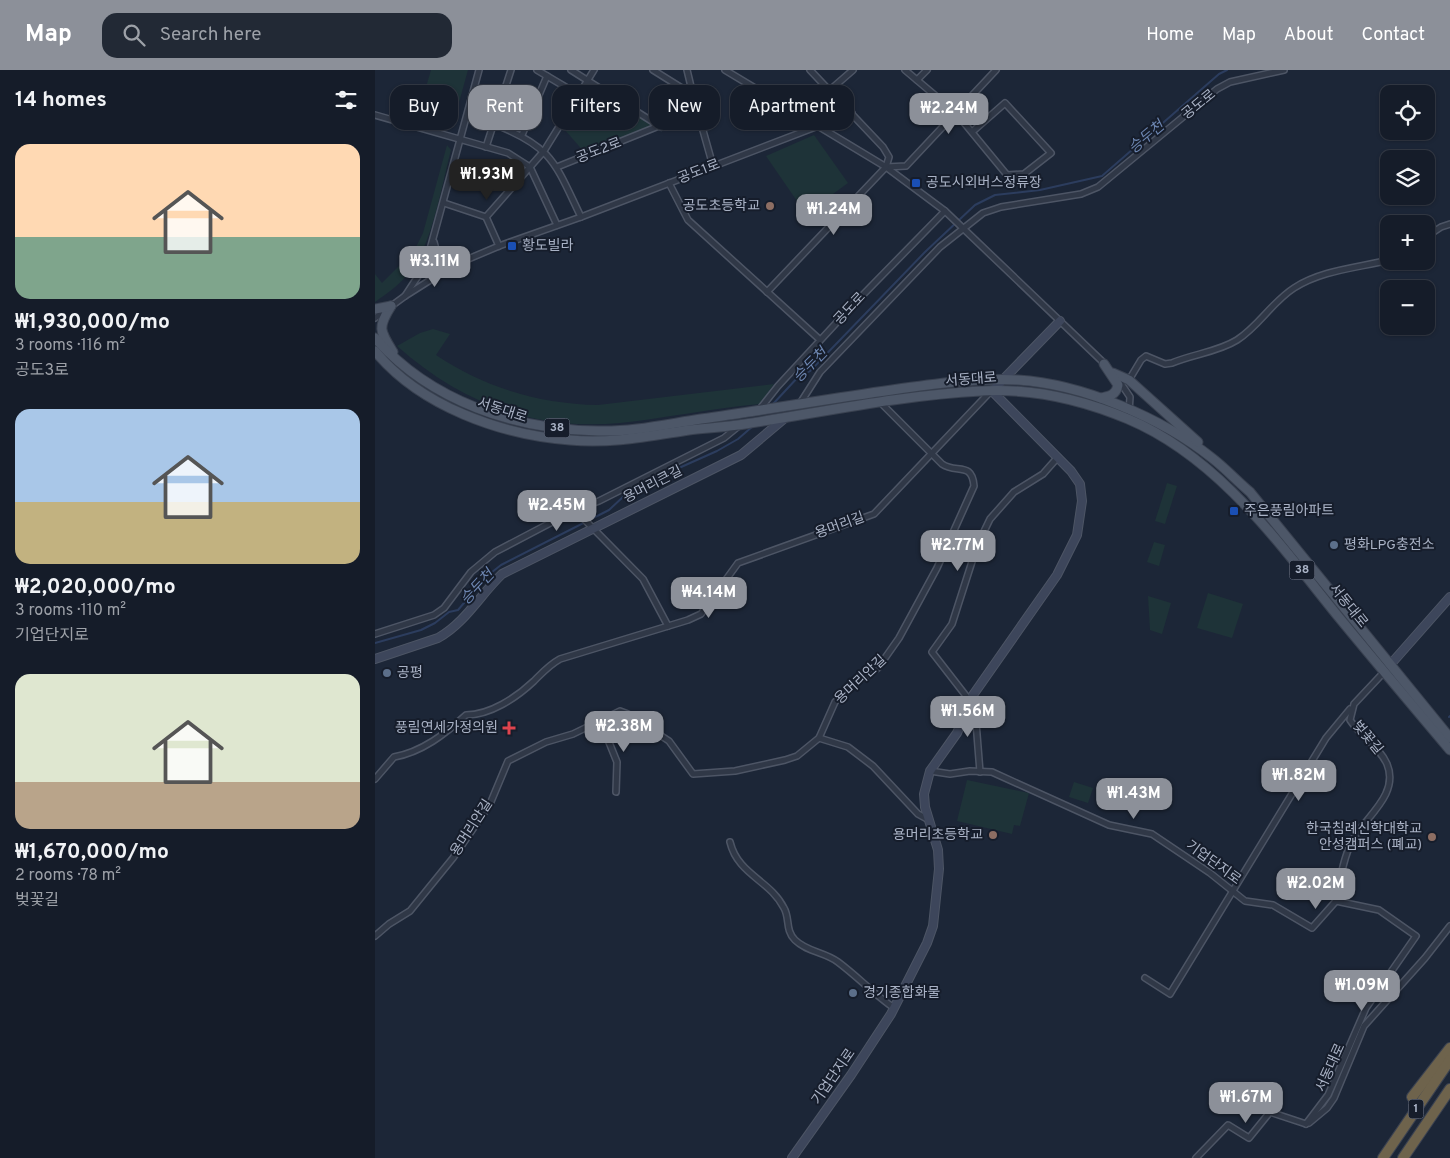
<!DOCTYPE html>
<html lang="en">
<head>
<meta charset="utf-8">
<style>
	body { margin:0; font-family:Overpass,"Noto Sans KR",sans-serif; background:#222935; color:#f1f3f6; height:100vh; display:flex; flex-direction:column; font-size:19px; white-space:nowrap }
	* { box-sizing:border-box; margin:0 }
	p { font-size:16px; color:#9da1a8 }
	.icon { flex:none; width:28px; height:28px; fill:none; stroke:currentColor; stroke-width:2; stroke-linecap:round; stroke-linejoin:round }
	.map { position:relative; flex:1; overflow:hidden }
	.details { display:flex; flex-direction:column; background:#151c29; width:375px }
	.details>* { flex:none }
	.top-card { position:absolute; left:15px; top:15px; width:475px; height:45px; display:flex; gap:10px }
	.tools { position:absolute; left:1005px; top:15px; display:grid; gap:10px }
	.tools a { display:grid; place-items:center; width:55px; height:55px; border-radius:10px; background:#151c29; box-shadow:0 1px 4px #0004,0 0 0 1px #343a46; font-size:25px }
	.price { position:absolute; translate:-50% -42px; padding:0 11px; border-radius:10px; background:#8c9099; color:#fff; font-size:16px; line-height:32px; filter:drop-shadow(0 1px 2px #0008) }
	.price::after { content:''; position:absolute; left:50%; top:30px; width:15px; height:11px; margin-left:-8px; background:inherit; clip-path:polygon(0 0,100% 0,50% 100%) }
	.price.on { background:#222; color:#fff }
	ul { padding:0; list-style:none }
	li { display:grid; align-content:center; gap:10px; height:265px; padding:0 15px }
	li span { display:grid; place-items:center; height:155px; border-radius:15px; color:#555 }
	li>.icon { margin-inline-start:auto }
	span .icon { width:90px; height:90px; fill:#fffc; stroke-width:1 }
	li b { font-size:21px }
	h2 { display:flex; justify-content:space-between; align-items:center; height:60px; padding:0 15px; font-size:21px }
	.tag { padding:0 18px; border-radius:15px; background:#151c29; box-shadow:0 1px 4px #0004,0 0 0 1px #343a46; font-size:18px; line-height:45px }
	.tag.on { background:#8c9099; color:#fff }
	header { display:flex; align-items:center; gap:30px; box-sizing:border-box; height:70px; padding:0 25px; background:#8c9099; color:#fff }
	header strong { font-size:24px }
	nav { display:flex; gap:28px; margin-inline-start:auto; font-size:18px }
	.search { width:350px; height:45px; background:#222935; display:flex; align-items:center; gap:12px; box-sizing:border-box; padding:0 18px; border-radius:15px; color:#9da1a8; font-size:19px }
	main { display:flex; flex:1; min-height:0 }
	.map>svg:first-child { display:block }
	.green { fill:#1e3338 }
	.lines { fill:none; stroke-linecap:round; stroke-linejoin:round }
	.stream { stroke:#2c3d5e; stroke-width:2 }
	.street-casing { stroke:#4d5565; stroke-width:8 }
	.secondary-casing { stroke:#4d5565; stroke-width:10 }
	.primary-casing { stroke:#394150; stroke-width:11 }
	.highway-casing { stroke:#3b4251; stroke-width:12 }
	.street { stroke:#303847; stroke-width:5 }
	.secondary { stroke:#3d465b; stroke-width:8 }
	.primary { stroke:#4d5768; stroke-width:9 }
	.highway { stroke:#6e634c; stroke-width:10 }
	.transit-dot { fill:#1a4fb4; stroke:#161d2b; stroke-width:2 }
	.education-dot { fill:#8d6e63; stroke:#161d2b; stroke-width:2 }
	.service-dot { fill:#5c6f8a; stroke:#161d2b; stroke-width:2 }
	.health-dot { fill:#e0444e; stroke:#161d2b; stroke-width:2 }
	.labels { text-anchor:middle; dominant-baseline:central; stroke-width:4; stroke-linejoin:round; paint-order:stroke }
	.shield { fill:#161d2b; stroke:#7d8597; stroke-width:1 }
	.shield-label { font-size:12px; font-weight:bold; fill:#a9b2c5 }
	.street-label { font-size:14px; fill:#a9b2c5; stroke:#161d2b }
	.poi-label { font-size:14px; fill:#a9b2c5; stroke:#161d2b; text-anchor:start }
	.water-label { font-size:15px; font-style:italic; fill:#6d86b1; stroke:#161d2b }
</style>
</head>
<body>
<header>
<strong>Map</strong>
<div class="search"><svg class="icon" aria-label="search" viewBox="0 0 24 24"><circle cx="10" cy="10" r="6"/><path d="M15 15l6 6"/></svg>Search here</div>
<nav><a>Home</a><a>Map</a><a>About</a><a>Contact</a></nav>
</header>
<main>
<section class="details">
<h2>14 homes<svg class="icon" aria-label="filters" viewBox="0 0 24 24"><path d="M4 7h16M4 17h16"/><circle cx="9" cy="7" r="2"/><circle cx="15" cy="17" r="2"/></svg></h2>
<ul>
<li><span style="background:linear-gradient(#ffd9b3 60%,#7fa58c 0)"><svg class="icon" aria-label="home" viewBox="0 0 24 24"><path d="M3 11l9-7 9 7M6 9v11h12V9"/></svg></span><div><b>₩1,930,000/mo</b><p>3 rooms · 116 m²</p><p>공도3로</p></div></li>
<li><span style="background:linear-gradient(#a9c7e8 60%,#c2b280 0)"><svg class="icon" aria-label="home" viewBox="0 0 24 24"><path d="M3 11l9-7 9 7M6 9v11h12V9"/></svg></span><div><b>₩2,020,000/mo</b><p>3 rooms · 110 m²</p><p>기업단지로</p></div></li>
<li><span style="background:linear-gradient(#dfe7d0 70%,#b9a48a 0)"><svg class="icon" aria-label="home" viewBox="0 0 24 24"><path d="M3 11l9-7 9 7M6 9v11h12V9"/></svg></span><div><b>₩1,670,000/mo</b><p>2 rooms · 78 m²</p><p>벚꽃길</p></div></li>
</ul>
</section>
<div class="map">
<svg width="1075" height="1088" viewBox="0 0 1075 1088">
	<rect width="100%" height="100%" fill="#1c2637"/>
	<g class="green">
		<path d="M56,0H93L78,54L53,48L55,38L46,34Z"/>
		<path d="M215,17L278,55L210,83L190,60Z"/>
		<path d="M439,65L473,113L447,132L451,139L435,150L391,86Z"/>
		<path d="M72,75L76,80C67,114 57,175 35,202C25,214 13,223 0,232V204L7,213L39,181L48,163Z"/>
		<path d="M58,259L75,264L61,285C110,318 165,334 223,335L399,314L385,334C338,338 292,348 245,353C159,361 86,333 22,276L45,263Z"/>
		<path d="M792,413L802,416L790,454L780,451Z"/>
		<path d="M779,472L790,475L784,496L772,492Z"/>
		<path d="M833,523L868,534L857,568L822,558Z"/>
		<path d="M773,526L796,533L787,564L775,560Z"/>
		<path d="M592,710L654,723L645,756L639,755L637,764L582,751Z"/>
		<path d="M699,712L718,718L713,733L694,727Z"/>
	</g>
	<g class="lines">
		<g class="stream">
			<path d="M398,334L424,306L435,301L550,182L600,135L620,125L665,120L727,106L844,4L852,0"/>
			<path d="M0,573L46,560L60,553L74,542L83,540L112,506L126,495L234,440L249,426L268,414L342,381L363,369L378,356"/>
			<path d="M1074,647L1075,646"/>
		</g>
		<defs>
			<g id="street">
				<path d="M162,0L204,25"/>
				<path d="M196,0L286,57"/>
				<path d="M278,0L318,25L338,96"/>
				<path d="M312,0L318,25"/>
				<path d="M350,0L511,97L570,141L731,295"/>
				<path d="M530,0L581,43L632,105L649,104L676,83L630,33L597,62"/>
				<path d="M542,10L552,0"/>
				<path d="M455,20L478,0"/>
				<path d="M0,45L133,83L155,97L182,155"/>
				<path d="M119,54C178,77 180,93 206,147"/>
				<path d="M147,65L172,6"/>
				<path d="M111,77L136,0"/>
				<path d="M182,97L321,41"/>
				<path d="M511,97L531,96L621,0"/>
				<path d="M294,113L313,150L443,268"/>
				<path d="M69,133L111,147"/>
				<path d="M1051,167L1066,157L1075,154"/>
				<path d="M59,172C62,184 65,193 79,195"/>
				<path d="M124,176L111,147L169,81L219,0"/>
				<path d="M51,194L63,198L72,197"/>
				<path d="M392,222L511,97L514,87L508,77L435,0"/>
				<path d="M30,226L79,195L124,176L206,147L477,43"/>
				<path d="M0,248L30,226L51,194L104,0"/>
				<path d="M743,309L755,327L754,342"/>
				<path d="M754,310L766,290L771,286L790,294L797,293C818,284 843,282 862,270C884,256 897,232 919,218C947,200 982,198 1014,190"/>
				<path d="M424,335L445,302L565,177L608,143L626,137L706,124L723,117L842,19L855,12L909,0"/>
				<path d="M384,340L403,316L476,237L570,141"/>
				<path d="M200,440L268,509L293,556"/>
				<path d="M0,564L59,545L69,538L96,502L120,482L200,440L224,431L349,368L365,355"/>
				<path d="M225,650L242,692L241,722"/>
				<path d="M444,668L473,677L498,696L543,744L554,750"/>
				<path d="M555,701L575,704L595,701L617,702L734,755L777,764L835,803L870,831L898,835L937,858L961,831"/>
				<path d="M605,702L601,652L595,631L557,582L577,554L602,476L615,449L639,422L668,404L683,387"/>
				<path d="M0,709L19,687C47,682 70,664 91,645C115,645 141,628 159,611C167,603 174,595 185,589L313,550L326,544L363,493L499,444L616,321"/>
				<path d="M355,772C363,805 395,810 409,838C415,848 410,860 420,870C432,882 450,882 463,892C483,907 499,924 519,938"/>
				<path d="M0,866L14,854L35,841L78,788L115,734L133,691L171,672L198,664L245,641L253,644L294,671L318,704L360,701L410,690L422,686L444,668L460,632L474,617L503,598L524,568L562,498L599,416C597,391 581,404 567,394L506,333"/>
				<path d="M770,908L795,924L951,668L975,639"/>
				<path d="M934,1053L952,1038L959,1028L989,956L1050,888L1075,856"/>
				<path d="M931,1054L953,1025L991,938L1041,866L1004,840L961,831C965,811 968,789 977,771C989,748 1025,725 1012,694C1004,676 986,667 975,650L979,634L1010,601"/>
				<path d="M821,1088L853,1055L874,1068L895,1042L931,1054"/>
			</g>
			<g id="secondary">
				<path d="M0,589L63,568C90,553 105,525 127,504L366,385L410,348"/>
				<path d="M1015,595L1075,527"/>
				<path d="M417,1088L476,1005L516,944L552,873L558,856L564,799L563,780L550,737L549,724L555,701L582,663L598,625L682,505L702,465L707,431L705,414L696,401L617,321L685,251"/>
			</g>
			<g id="primary">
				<path d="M16,236C2,258 5,261 18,282"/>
				<path d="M0,239L16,236"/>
				<path d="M0,268C55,331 141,360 223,361C258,362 292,354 326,349C390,340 453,329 517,320C558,314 601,308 643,310C707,314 787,348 837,388C850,398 862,411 875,422L1075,668"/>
				<path d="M0,281C45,336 126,365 195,370C235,374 274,366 314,360C332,358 351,357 370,354C448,342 527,325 606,321C656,318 708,330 753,349C843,387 903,472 962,545C999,590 1037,635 1075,680"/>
				<path d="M738,303L754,310L823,372"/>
				<path d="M726,328C735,326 741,325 743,315L729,294"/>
			</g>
			<g id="highway">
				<path d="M1037,1027L1075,978"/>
				<path d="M1008,1088L1075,990"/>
				<path d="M1028,1088L1075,1019"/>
			</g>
		</defs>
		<use href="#street" class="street-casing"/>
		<use href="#secondary" class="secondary-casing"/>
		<use href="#primary" class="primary-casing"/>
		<use href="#highway" class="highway-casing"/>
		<use href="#street" class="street"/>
		<use href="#secondary" class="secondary"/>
		<use href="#primary" class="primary"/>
		<use href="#highway" class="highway"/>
	</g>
	<g class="transit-dot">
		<rect x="536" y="108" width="10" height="10" rx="2.5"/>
		<rect x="132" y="171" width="10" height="10" rx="2.5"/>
		<rect x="854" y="436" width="10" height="10" rx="2.5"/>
	</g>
	<g class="education-dot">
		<circle cx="395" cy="136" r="5"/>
		<circle cx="618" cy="765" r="5"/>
		<circle cx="1057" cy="767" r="5"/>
	</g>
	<g class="service-dot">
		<circle cx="959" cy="475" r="5"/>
		<circle cx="12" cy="603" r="5"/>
		<circle cx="478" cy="923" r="5"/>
	</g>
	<path class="health-dot" d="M131.5 650.5h5v5h5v5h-5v5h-5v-5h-5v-5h5z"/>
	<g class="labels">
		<g class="shield">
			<rect x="169.5" y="348.5" width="25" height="19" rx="4"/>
			<rect x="914.5" y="490.5" width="25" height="19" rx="4"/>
			<rect x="1033.5" y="1029.5" width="15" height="19" rx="4"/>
		</g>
		<g class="shield-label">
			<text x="182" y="358">38</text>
			<text x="927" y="500">38</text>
			<text x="1041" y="1039">1</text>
		</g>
		<g class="street-label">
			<text transform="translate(824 35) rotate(-39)">공도로</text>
			<text transform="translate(224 81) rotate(-21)">공도2로</text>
			<text transform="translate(324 102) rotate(-21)">공도1로</text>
			<text transform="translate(475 239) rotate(-47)">공도로</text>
			<text transform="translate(596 310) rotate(-4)">서동대로</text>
			<text transform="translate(127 341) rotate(18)">서동대로</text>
			<text transform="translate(278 415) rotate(-27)">용머리큰길</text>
			<text transform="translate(465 456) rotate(-20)">용머리길</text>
			<text transform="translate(973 536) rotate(51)">서동대로</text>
			<text transform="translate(486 610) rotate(-43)">용머리안길</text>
			<text transform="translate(992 668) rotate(50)">벚꽃길</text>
			<text transform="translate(97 758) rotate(-57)">용머리안길</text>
			<text transform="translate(838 793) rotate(36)">기업단지로</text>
			<text transform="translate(956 998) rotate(-66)">서동대로</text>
			<text transform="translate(459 1007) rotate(-55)">기업단지로</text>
		</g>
		<g class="poi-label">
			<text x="551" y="113">공도시외버스정류장</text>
			<text x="385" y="136" text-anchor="end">공도초등학교</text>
			<text x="147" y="176">황도빌라</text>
			<text x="869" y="441">주은풍림아파트</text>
			<text x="969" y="475">평화LPG충전소</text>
			<text x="22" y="603">공평</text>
			<text x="123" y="658" text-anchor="end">풍림연세가정의원</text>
			<text x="1047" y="759" text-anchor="end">한국침례신학대학교<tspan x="1047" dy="16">안성캠퍼스 (폐교)</tspan></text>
			<text x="608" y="765" text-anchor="end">용머리초등학교</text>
			<text x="488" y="923">경기종합화물</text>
		</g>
		<g class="water-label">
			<text transform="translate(772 68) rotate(-40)">승두천</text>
			<text transform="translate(436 296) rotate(-45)">승두천</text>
			<text transform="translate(103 518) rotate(-47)">승두천</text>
		</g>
	</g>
</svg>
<div class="tools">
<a><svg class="icon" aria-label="locate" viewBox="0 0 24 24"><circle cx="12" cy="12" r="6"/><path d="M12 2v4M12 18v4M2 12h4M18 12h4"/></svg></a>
<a><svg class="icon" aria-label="layers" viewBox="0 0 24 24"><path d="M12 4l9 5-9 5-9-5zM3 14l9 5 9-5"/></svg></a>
<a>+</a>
<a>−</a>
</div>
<b class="price" style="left:574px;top:65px">₩2.24M</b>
<b class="price on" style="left:112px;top:131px">₩1.93M</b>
<b class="price" style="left:459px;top:166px">₩1.24M</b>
<b class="price" style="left:60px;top:218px">₩3.11M</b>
<b class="price" style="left:182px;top:462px">₩2.45M</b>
<b class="price" style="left:583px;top:502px">₩2.77M</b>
<b class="price" style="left:334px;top:549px">₩4.14M</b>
<b class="price" style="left:593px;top:668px">₩1.56M</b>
<b class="price" style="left:249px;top:683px">₩2.38M</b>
<b class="price" style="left:924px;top:732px">₩1.82M</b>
<b class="price" style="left:759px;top:750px">₩1.43M</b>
<b class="price" style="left:941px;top:840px">₩2.02M</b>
<b class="price" style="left:987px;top:942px">₩1.09M</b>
<b class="price" style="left:871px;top:1054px">₩1.67M</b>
<div class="top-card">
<a class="tag">Buy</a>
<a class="tag on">Rent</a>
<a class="tag">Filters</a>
<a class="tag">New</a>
<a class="tag">Apartment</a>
</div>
</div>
</main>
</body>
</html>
